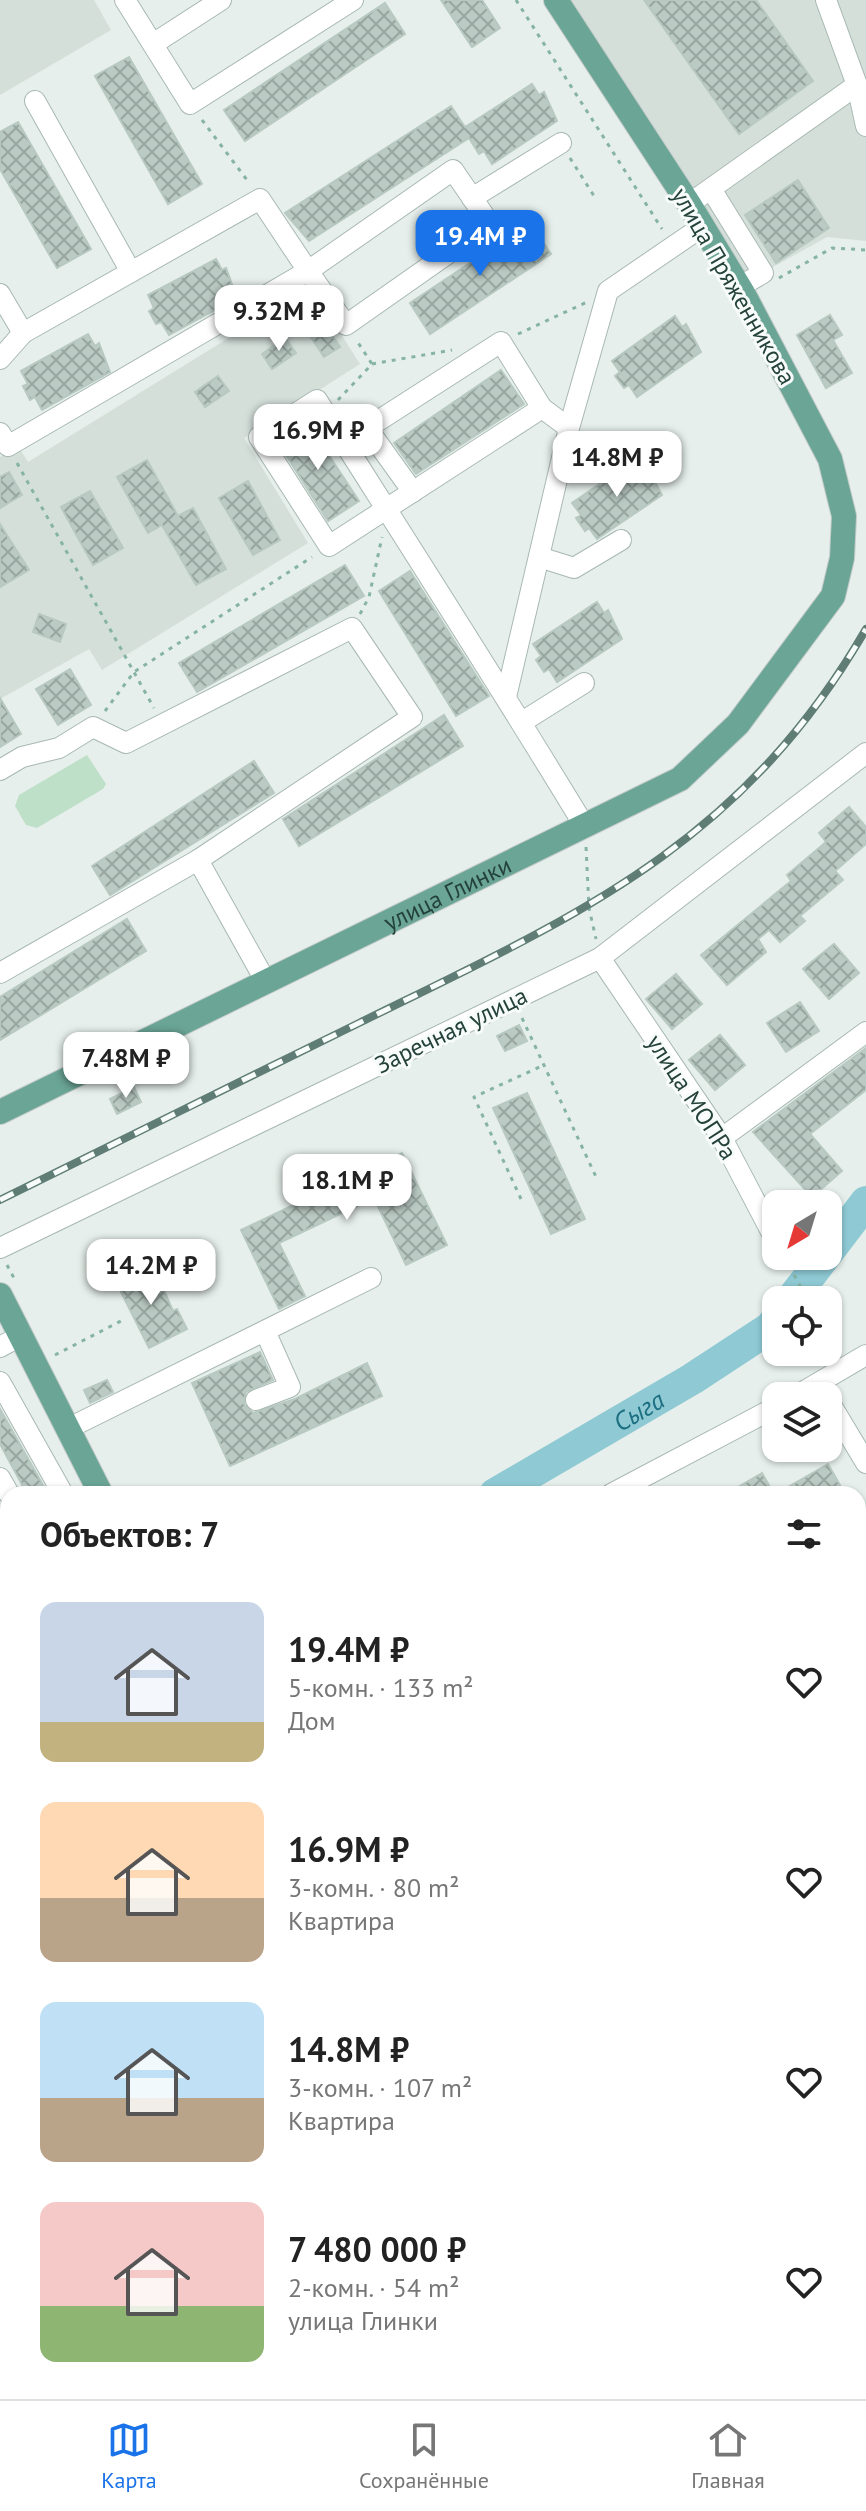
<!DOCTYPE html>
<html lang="ru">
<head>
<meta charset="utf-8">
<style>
	body { margin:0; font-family:"PT Sans",sans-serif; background:#f6f6f6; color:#222; height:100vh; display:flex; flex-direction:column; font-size:30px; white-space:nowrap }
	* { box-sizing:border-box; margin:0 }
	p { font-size:26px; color:#767676 }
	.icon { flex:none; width:44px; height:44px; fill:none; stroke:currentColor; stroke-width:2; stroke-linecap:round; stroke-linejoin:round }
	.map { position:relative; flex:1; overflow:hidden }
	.details { position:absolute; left:0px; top:1486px; width:866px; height:914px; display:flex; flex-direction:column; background:#fff; border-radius:24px 24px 0 0; box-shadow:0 2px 6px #0004 }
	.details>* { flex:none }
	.needle { width:52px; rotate:218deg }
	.fabs { position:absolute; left:762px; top:1190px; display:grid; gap:16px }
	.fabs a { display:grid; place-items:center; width:80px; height:80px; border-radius:16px; background:#fff; box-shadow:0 2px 6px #0004; font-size:40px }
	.price { position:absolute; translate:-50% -68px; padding:0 18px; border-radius:16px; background:#fff; color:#222; font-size:26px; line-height:52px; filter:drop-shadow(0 2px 4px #0008) }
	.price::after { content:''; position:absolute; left:50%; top:48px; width:24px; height:18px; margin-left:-12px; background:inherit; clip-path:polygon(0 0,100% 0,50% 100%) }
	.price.active { background:#1a73e8; color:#fff }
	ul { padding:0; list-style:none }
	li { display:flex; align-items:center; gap:24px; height:200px; padding:0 40px }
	li span { display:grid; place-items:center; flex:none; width:224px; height:160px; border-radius:16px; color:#555 }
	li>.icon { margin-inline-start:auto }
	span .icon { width:96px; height:96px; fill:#fffc; stroke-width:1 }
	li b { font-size:34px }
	h2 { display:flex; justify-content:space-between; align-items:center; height:96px; padding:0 40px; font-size:34px }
	.tab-bar { display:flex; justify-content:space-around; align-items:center; height:112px; border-top:2px solid #e0e0e0; background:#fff; font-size:22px; color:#767676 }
	.tab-bar a { display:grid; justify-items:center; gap:4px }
	.tab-bar .active { color:#1a73e8 }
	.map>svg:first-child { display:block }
	.built { fill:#d4dfda }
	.grass { fill:#bfe0c8 }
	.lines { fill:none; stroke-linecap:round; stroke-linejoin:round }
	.river { stroke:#8ec9d4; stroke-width:32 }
	.building { fill:url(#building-cross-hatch); stroke:#b8c9c2; stroke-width:2 }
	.minor-casing { stroke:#a8b8b2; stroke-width:22 }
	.major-casing { stroke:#c2cac8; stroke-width:26 }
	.path { stroke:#86b3a5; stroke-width:3; stroke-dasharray:4 6; stroke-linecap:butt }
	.minor { stroke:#fff; stroke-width:20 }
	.major { stroke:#6aa596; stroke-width:24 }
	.rail-casing { stroke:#5f7d75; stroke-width:8 }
	.rail { stroke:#f7fbf9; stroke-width:5; stroke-dasharray:15; stroke-linecap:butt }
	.labels { text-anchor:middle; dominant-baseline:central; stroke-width:6; stroke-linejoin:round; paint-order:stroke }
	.street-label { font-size:24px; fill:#24423a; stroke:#f7fbf9 }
	.water-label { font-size:26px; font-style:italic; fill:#1c6f80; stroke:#f7fbf9 }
</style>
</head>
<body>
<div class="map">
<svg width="866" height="2399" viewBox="0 0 866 2399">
	<defs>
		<pattern id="building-cross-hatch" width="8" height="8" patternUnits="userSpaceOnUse" patternTransform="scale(2)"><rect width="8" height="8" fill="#bbcac4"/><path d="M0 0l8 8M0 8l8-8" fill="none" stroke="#98a6a0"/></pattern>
	</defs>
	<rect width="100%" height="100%" fill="#e6efeb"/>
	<g class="built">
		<path d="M0,0H94L111,30L0,95Z"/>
		<path d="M565,0H866V241L827,237L748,281Z"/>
		<path d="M311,287L360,364L244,438L308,543L102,670L89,649L0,699V457L18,446L28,462Z"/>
	</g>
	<path class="grass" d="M87,755L106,784L103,789L37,828L26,825L15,806L19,795Z"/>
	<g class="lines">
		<g class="river">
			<path d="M828,1252L866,1202"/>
			<path d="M791,1300L825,1256"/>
			<path id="s1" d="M495,1494L692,1379L770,1328L776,1320"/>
			<path d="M0,1803L8,1797"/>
		</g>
	</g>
	<g class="building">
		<path d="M441,0H482L500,28L472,47Z"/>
		<path d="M644,0H756L813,81L739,134Z"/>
		<path d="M385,3L405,34L245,141L224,110Z"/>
		<path d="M129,57L202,184L168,204L95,76Z"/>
		<path d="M532,84L539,95L544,92L557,121L492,164L484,151L479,154L469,138L309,241L285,213L451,106L465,127Z"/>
		<path d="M18,122L91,249L57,268L0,169V132Z"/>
		<path d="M798,180L829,228L776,263L745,215Z"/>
		<path d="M530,223L551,254L430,334L410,303Z"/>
		<path d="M216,259L222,270L226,268L237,298L169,335L161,322L156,324L149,311L154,308L148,295Z"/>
		<path d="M830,315L842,335L833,340L852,373L826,388L797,335Z"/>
		<path d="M675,316L682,327L686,324L701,352L637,397L629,385L624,388L615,376L620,372L612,361Z"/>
		<path d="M324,323L340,347L324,357L308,333Z"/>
		<path d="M88,334L95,346L99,343L110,372L42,410L35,397L30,400L23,386L28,384L21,371Z"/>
		<path d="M285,338L296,353L272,369L262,354Z"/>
		<path d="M501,370L524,404L416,474L394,443Z"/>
		<path d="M218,376L229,391L205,407L195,392Z"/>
		<path d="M307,422L359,501L328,521L277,441Z"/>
		<path d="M636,459L643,470L647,467L662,495L597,539L589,528L585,531L576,518L581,515L572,503Z"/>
		<path d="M147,460L178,516L193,508L226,569L196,585L162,525L148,533L117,477Z"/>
		<path d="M9,472L22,495L0,508V477Z"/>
		<path d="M248,481L280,540L253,555L219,498Z"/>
		<path d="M90,491L123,548L93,565L61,507Z"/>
		<path d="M0,524L29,570L0,587Z"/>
		<path d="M345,565L364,596L197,692L179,663Z"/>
		<path d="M410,571L489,696L456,716L379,591Z"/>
		<path d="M597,602L604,613L608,610L622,639L557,682L549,669L544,672L536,660L541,656L533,644Z"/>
		<path d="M39,614L66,624L60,642L33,632Z"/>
		<path d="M70,669L91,705L58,725L36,689Z"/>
		<path d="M0,698L21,734L0,747Z"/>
		<path d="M444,715L463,746L299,846L283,819Z"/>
		<path d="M254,761L274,793L110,895L92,866Z"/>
		<path d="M849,807L866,827V844L835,871L843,880L800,916L805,921L780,942L769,930L758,939L766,952L727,985L701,955L791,881L787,875L826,842L819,833Z"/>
		<path d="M127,919L146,951L0,1040V997Z"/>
		<path d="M834,944L859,973L829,999L803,969Z"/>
		<path d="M676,974L702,1004L672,1029L646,999Z"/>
		<path d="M800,1002L819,1031L786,1052L767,1023Z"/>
		<path d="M519,1025L527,1041L505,1051L497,1036Z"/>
		<path d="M720,1035L745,1065L715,1090L689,1060Z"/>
		<path d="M866,1048V1090L810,1134L842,1171L812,1197L753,1132Z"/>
		<path d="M134,1087L141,1102L117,1114L110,1099Z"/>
		<path d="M527,1093L585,1219L551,1234L493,1108Z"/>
		<path d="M402,1153L447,1245L406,1265L374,1198L279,1243L305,1296L279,1309L241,1230Z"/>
		<path d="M153,1265L173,1311L177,1309L187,1329L149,1348L117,1284Z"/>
		<path d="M260,1352L273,1380L246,1392L244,1404L253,1413L295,1399L367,1363L382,1396L230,1466L192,1383Z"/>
		<path d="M107,1380L113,1392L90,1403L84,1390Z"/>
		<path d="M0,1409L48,1494H27L0,1444Z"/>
		<path d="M828,1464L845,1494H776Z"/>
		<path d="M762,1473L774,1494H726Z"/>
	</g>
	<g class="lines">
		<defs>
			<g id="minor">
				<path d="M125,0L190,104L353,0"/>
				<path d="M153,44L221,0"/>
				<path d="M857,85L866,126"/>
				<path d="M35,101L131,272"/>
				<path d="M453,170L490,224L346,325L308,271Z"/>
				<path d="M711,189L763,273L739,287"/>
				<path d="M472,198L561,143"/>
				<path d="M689,204L857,85L826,0"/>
				<path d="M0,294L23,333"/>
				<path d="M0,359L23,333L260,199L308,271L8,446L0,433"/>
				<path d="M569,428L542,408L329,546L259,437L317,400C407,542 498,683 585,827"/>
				<path d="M413,492L367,428L501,342L542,408"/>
				<path d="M539,557L574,568L621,540"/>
				<path d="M506,697L569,428L608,291L703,226"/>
				<path d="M522,722L584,683"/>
				<path d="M0,770L22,757L59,748L93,727L126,743L352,628L412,717L198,860"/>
				<path d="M600,958L722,1138L776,1241"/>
				<path d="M0,973L198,860L266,982"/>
				<path d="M722,1138L866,1032"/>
				<path d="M0,1248L600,958L866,753"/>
				<path d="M784,1256L785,1258"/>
				<path d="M0,1347L22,1335"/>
				<path d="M0,1382L63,1494"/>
				<path d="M796,1396L866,1355"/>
				<path d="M256,1400L290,1387L265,1331"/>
				<path d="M828,1400L866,1463"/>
				<path d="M69,1428L371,1278"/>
				<path d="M0,1478L9,1494"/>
				<path d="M611,1494L776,1407"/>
				<path d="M0,1587L2,1590L8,1587"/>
				<path d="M0,1634L8,1629"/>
				<path d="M858,1681L866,1677"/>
				<path d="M0,1849L8,1844"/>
				<path d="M858,1952L866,1948"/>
				<path d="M0,2180L8,2175"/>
				<path d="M78,2399L90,2392"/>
				<path d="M544,2399L557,2392"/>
			</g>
			<g id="major">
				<path id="s2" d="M0,1112L680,779L738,724L833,596L842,558L844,516L830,459L743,293L689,204L556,0"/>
				<path d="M0,1295L101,1494"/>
				<path d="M858,2222L866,2217"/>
				<path d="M607,2392L612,2399"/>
			</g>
		</defs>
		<use href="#minor" class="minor-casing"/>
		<use href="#major" class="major-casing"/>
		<g class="path">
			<path d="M516,0L662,229"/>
			<path d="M202,120L250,184"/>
			<path d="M570,158L594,196"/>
			<path d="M779,278L832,248L866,250"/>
			<path d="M518,334L587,302"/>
			<path d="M372,364L452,350"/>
			<path d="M338,400L372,364L357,341"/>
			<path d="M17,463L154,708"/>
			<path d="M360,614L369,597L382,537"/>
			<path d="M105,711L134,672L312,557"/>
			<path d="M586,847L589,908L596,939"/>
			<path d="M522,1018L597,1179"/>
			<path d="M521,1199L474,1097L544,1065"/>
			<path d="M7,1265L15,1280"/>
			<path d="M794,1275L808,1300"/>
			<path d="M828,1339L833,1351"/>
			<path d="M55,1355L121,1321"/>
			<path d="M579,2392L584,2399"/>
		</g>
		<use href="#minor" class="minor"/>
		<use href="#major" class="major"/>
		<defs>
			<path id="rail" d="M0,1200C120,1141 239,1082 359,1023C574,917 740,847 866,629"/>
		</defs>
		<use href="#rail" class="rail-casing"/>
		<use href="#rail" class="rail"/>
	</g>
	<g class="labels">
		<g class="street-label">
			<text transform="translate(734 286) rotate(60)">улица Пряженникова</text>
			<text stroke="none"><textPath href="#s2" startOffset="498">улица Глинки</textPath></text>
			<text transform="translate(451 1030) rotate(-26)">Заречная улица</text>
			<text transform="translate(692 1097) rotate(57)">улица МОПРа</text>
		</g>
		<g class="water-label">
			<text stroke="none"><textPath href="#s1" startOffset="166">Сыга</textPath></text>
		</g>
	</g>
</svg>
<div class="fabs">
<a><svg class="needle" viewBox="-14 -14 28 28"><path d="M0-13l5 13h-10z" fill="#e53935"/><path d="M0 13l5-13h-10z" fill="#767676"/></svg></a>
<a><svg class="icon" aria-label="locate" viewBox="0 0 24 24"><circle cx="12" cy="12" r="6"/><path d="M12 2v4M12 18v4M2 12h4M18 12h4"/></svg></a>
<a><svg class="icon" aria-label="layers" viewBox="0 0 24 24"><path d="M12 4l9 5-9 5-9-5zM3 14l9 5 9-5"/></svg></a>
</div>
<b class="price active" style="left:480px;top:278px">19.4M ₽</b>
<b class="price" style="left:279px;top:353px">9.32M ₽</b>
<b class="price" style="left:318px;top:472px">16.9M ₽</b>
<b class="price" style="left:617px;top:499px">14.8M ₽</b>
<b class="price" style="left:126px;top:1100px">7.48M ₽</b>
<b class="price" style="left:347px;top:1222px">18.1M ₽</b>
<b class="price" style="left:151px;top:1307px">14.2M ₽</b>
<section class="details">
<h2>Объектов: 7<svg class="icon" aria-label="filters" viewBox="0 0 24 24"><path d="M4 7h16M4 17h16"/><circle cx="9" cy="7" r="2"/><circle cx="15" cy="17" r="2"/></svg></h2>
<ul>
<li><span style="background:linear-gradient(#c9d6e8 75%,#c2b280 0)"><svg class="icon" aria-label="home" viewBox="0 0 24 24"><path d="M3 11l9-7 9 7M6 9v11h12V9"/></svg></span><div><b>19.4M ₽</b><p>5-комн. · 133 m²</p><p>Дом</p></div><svg class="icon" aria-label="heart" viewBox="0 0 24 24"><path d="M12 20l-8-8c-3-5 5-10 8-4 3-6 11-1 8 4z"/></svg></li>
<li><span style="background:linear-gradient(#ffd9b3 60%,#b9a48a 0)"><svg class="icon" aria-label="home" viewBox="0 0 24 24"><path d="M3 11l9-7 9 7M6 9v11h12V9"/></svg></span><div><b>16.9M ₽</b><p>3-комн. · 80 m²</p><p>Квартира</p></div><svg class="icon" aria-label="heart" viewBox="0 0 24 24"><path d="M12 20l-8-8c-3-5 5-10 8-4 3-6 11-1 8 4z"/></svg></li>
<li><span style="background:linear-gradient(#bfe0f5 60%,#b9a48a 0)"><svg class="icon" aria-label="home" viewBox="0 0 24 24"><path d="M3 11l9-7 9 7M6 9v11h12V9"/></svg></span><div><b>14.8M ₽</b><p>3-комн. · 107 m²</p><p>Квартира</p></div><svg class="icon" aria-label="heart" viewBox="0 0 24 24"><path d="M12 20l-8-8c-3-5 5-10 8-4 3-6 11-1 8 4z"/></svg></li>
<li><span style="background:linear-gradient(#f6c9c9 65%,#8fb573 0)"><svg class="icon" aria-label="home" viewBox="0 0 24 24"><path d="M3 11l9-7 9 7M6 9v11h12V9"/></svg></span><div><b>7 480 000 ₽</b><p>2-комн. · 54 m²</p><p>улица Глинки</p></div><svg class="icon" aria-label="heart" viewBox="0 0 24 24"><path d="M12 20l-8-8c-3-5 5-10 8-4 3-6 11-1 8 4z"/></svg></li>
</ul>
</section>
</div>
<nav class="tab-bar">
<a class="active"><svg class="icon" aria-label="map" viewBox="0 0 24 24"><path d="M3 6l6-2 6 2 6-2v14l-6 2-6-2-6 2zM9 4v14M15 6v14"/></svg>Карта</a>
<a><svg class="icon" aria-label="saved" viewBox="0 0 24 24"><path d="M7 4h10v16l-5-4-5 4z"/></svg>Сохранённые</a>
<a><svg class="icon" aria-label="home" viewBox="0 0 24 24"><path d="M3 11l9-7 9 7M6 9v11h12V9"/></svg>Главная</a>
</nav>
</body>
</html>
